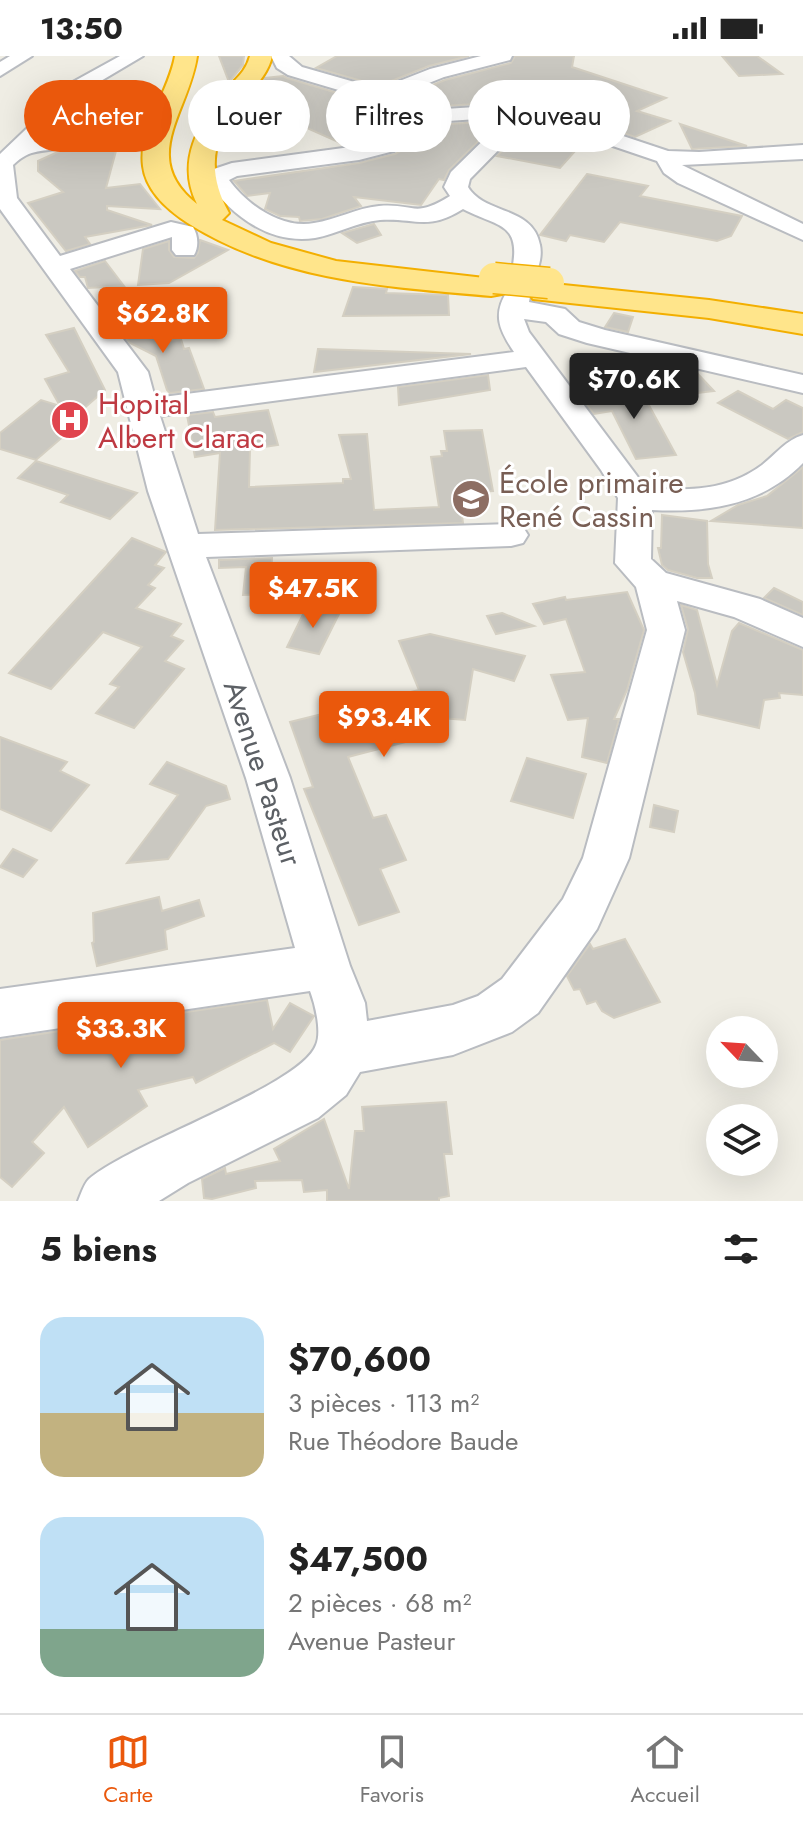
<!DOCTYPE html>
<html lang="fr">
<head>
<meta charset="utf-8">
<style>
	body { margin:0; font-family:Jost,sans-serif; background:#f2f2f2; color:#222; height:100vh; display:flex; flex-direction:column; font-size:30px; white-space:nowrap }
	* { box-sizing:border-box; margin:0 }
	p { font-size:26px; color:#767676 }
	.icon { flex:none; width:44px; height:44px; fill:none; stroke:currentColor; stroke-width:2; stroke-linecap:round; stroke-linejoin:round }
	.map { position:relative; height:1145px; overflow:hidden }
	.side { display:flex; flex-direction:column; background:#fff; flex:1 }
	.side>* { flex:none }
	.top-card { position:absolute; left:24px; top:24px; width:756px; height:72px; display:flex; gap:16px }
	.needle { width:52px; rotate:295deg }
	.buttons { position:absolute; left:706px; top:960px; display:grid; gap:16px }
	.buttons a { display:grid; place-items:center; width:72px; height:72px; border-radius:50%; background:#fff; box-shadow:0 8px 32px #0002; font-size:40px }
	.price { position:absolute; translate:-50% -68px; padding:0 18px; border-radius:8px; background:#ea580c; color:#fff; font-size:26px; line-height:52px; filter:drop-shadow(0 2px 4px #0008) }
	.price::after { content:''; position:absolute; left:50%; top:48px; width:24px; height:18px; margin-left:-12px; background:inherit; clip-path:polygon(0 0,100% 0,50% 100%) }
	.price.current { background:#222; color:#fff }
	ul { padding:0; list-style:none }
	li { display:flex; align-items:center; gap:24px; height:200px; padding:0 40px }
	li span { display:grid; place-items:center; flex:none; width:224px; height:160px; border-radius:24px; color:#555 }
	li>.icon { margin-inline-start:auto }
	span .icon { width:96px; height:96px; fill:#fffc; stroke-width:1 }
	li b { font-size:34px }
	h2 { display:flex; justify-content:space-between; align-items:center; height:96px; padding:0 40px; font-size:34px }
	.tag { padding:0 28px; border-radius:36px; background:#fff; box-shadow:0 8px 32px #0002; font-size:28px; line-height:72px }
	.tag.current { background:#ea580c; color:#fff }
	.status { display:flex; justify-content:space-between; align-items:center; height:56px; padding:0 40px; background:#fff; direction:ltr }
	.status svg { height:22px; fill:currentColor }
	.tabs { display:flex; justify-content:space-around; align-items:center; height:112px; border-top:2px solid #e0e0e0; background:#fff; font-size:22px; color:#767676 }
	.tabs a { display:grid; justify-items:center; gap:4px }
	.tabs .current { color:#ea580c }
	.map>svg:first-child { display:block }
	.building { fill:#cac8c1; stroke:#d4cfc2; stroke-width:2 }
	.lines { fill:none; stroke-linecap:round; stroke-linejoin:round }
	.minor-casing { stroke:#b9bcc1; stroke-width:4 }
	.highway-casing { stroke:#f3af00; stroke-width:4 }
	.minor { fill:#fff; fill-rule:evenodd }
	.highway { fill:#ffe58b; fill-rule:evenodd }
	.highway-bridge-casing { stroke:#f3af00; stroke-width:33; stroke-linecap:butt }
	.highway-bridge { stroke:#ffe58b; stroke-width:30 }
	.labels { text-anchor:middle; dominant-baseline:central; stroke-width:6; stroke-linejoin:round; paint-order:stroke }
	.health-label { font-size:30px; fill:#be3a42; stroke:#fff; text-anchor:start }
	.education-label { font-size:30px; fill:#785e54; stroke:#fff; text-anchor:start }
	.street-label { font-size:30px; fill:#5c6065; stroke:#fff }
</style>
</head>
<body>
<div class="status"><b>13:50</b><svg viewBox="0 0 49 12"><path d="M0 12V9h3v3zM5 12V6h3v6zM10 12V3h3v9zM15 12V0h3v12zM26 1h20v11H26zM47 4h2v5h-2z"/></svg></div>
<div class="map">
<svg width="803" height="1145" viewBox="0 0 803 1145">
	<rect width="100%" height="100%" fill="#efede4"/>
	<g class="building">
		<path d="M219,0H244L243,9L229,26Z"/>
		<path d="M337,0H469L429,10L379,30L316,12Z"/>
		<path d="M515,0H574L572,11L666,42L637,55L670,65L635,81L545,51L506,46L445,50L408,39L445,24L511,7Z"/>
		<path d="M722,0H757L782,18L739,20Z"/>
		<path d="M283,20L287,22L418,61L377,82L345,89L260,51L257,60L245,46L265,22Z"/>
		<path d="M102,28L98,34L104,41L90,62L60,76L82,40Z"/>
		<path d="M499,65L449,114L444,124L439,123L421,149L354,141L361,150L322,163L300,165L299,161L280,160L265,153L270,137L247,140L234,125L359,107L395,98L449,68Z"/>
		<path d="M529,67L541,69L585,84L560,112L497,100Z"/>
		<path d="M680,68L747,90L692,93Z"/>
		<path d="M120,80L106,132L140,128L160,153L107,150V154L152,169L85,181L90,188L66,195L28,147L63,136L38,115V105L60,95Z"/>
		<path d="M587,118L648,130L640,140L742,160L731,180L717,185L620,166L604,186L570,179L566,185L540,179Z"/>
		<path d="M374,168L381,179L357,187L342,177Z"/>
		<path d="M200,184L228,194L169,227L138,229L143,193L169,185V194L174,201L194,202L198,197Z"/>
		<path d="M105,205L124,230L88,232L85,221H80L75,215Z"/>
		<path d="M353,231L387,233L386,237L448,239L449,259L343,260Z"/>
		<path d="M135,257L159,286L181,283L184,293L189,292L204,333L170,337L167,334L156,300L130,287L111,263Z"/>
		<path d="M614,257L633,261L628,276L605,271Z"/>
		<path d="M74,272L105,334L81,355L75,374L73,372L36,404L0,393V377L41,344L60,350L45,323L69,316L46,279Z"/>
		<path d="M318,293L471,298L314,316Z"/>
		<path d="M669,309L695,315L714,335L689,338L662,331L645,314Z"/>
		<path d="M488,319L490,334L399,349L398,331Z"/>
		<path d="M639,331L676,399L636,403L612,355L594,358L581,341Z"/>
		<path d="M738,335L773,353L786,344L803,352V376L788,383L718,347Z"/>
		<path d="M268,354L278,389L250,393L249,431L343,427V423H351L339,379L367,378L374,454L439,451L431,401L442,400L441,395H447L444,375L482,374L493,435L459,437L463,467L215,474L220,397L195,401L187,359L213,356L215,361Z"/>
		<path d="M36,405L137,437L110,463L61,446L68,439L18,422Z"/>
		<path d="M803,411V472L711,465L738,449L767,440Z"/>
		<path d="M662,459L707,465L708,508L712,522H697L668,514L662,509L658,492H661Z"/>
		<path d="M132,482L166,496L155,509L164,512L148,529L155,532L136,552L181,568L171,580L183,585L165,605L184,613L134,672L96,657L119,631L110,628L142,591L103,576L51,633L9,617Z"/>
		<path d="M272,502L270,538L243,539L246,511L219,512V504Z"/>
		<path d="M774,532L803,546V559L764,542Z"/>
		<path d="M627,536L644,574L627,634L614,663H619L607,707L582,701L588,662L568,664L551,619L585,616L566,563L544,568L533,548L565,541L566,544Z"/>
		<path d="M681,549L697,554L717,629L732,575L739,567L803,594V639L779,637L780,642L764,644L759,672L698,658L695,637L683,596L688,573Z"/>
		<path d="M307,550L340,556L319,598L287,591Z"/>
		<path d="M502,557L534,570L496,578L487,560Z"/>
		<path d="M430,578L525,600L514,625L473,613L465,664L428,661L436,678L348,701L373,762L386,759L406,804L380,813L399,856L359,869L304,733L313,731L290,666L419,634L399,585Z"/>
		<path d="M0,681L67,706L60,715L89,729L51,775L0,753Z"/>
		<path d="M527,702L586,718L573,762L511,745Z"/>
		<path d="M167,706L226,730L230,743L206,750L168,803L127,807L178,739L150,728Z"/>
		<path d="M654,749L678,755L674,776L650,771Z"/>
		<path d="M13,793L37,804L23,821L0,811Z"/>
		<path d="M159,841L162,855L199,844L204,860L165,874L167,893L97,910L92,887L94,886L93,857Z"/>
		<path d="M625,883L660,946L614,962L602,955L596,945L587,948L580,933L574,934L567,920L590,888L593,893Z"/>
		<path d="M267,944L273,973L290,947L314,960L290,996L274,987L196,1027L193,1021L138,1034L147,1050L88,1091L64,1051L32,1086L44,1097L12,1131L0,1121V984Z"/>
		<path d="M446,1046L452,1098H444L449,1140L439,1142V1145H327V1134L304,1136L302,1124L255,1125L256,1132L212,1143L204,1142L202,1123L225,1112L226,1118L280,1105L274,1093L324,1063L349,1133L355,1075H364L362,1051Z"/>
	</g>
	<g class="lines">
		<defs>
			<g id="minor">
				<path d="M10,0H32L0,20V6Z"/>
				<path d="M120,0H143L67,45L61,62L41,83C66,79 90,69 110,51L108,41L101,34L104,30L111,28L125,35L130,53L127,57C109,74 89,85 66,91C42,97 32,91 13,109L17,142L60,200L171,166L193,171C198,179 199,191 194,199H176L172,194V181L70,213L148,316L155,342L514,296C499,274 492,258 508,234H526L530,240L529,246L565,253L579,266L605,274L803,319V337L587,287L559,278L546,266L524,263L529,276L646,432C688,435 727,435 762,409C776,398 786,384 803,379V407C762,449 708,457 652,454L651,503L666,517L760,543L803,562V591L734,561L677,545L685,574L629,802L597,873L538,957L512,976L453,999L360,1016L346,1039L318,1062L188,1127L159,1145H78C81,1138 84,1128 89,1123C132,1086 301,1030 316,989C322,976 315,948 310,935L0,981V933L295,892L246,722L148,435L118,316L0,153V98L44,56L51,38ZM526,311L601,414L618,442L615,507L636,531L647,574L583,802L563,843L502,923L478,940L453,949L367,965L365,947L350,910L290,722L206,501L511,490L523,487L528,479L523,471L511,468L198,478L160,360Z"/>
				<path d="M271,0H289L302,11L379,33L430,13L481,0H512L510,4L444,21L399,39L445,53L506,49L545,54L668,95L699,96L803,89V103L682,109L803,168V184L678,127L664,117L657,105L542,66L528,64L470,123L468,131C485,159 533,150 540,189C542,198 540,211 534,219H516L512,214C522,166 497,171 463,153C428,175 416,162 380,164C357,166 337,178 315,182C270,189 230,159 207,124L214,113L232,107L358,90L378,85L426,60L288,19L277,12ZM507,61L451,116L444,131L450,140C413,163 415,147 379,150C356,152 336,164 314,167C282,173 247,149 229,124L237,120L359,104L394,95L448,65Z"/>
			</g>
			<g id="highway">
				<path d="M175,0H197C189,56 138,102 197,148C176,106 198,68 225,35C235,23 246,16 250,0H272C268,18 256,29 245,42C212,79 205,113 229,157L222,164L271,187L336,205L502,224L506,231L502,238L491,240C388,231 282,225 191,169C170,156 146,136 143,110C138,73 169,36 175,0Z"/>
				<path d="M544,227L709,244L803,258V278L709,262L533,243L529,236L533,229Z"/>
			</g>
		</defs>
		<use href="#minor" class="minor-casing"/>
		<use href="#highway" class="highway-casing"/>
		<use href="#minor" class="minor"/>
		<use href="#highway" class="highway"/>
		<defs>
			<path id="highway-bridge" d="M494,222L549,227"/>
		</defs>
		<use href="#highway-bridge" class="highway-bridge-casing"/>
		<use href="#highway-bridge" class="highway-bridge"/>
	</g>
	<defs>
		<symbol id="hospital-disc" viewBox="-11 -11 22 22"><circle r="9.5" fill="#e0444e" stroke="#fff"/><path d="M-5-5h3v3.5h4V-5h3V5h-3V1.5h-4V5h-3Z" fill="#fff"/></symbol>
		<symbol id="school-disc" viewBox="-11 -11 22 22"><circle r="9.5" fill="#8d6e63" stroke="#fff"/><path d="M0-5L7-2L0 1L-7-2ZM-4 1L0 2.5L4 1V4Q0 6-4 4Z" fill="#fff"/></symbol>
	</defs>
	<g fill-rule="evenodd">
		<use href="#hospital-disc" x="48" y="342" width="44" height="44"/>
		<use href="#school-disc" x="449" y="421" width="44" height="44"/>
	</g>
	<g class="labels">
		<g class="health-label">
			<text x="98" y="347">Hopital<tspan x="98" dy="34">Albert Clarac</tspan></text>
		</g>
		<g class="education-label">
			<text x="499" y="426">École primaire<tspan x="499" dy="34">René Cassin</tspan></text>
		</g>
		<g class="street-label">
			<text transform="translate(263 717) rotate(72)">Avenue Pasteur</text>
		</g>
	</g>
</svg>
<div class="buttons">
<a><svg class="needle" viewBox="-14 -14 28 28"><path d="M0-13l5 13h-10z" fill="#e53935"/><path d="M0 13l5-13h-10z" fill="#767676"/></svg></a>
<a><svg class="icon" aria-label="layers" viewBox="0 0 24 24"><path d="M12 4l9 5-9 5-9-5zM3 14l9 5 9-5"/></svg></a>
</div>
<b class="price" style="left:163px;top:299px">$62.8K</b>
<b class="price current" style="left:634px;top:365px">$70.6K</b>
<b class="price" style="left:313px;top:574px">$47.5K</b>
<b class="price" style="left:384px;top:703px">$93.4K</b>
<b class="price" style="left:121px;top:1014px">$33.3K</b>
<div class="top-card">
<a class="tag current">Acheter</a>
<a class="tag">Louer</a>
<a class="tag">Filtres</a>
<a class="tag">Nouveau</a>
</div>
</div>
<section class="side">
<h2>5 biens<svg class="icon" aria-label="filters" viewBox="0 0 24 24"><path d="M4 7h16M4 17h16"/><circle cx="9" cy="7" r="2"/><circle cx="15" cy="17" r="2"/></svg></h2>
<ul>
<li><span style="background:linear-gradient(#bfe0f5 60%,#c2b280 0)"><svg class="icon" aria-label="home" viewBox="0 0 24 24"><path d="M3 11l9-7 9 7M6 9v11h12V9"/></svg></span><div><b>$70,600</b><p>3 pièces · 113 m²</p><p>Rue Théodore Baude</p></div></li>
<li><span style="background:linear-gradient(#bfe0f5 70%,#7fa58c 0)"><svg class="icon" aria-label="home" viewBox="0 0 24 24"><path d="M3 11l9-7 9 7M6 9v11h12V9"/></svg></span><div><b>$47,500</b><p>2 pièces · 68 m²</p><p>Avenue Pasteur</p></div></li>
</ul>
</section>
<nav class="tabs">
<a class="current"><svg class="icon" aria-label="map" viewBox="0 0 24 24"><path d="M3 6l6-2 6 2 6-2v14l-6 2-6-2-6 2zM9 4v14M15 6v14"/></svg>Carte</a>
<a><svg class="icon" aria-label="saved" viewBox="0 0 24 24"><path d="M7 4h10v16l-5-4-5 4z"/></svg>Favoris</a>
<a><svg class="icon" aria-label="home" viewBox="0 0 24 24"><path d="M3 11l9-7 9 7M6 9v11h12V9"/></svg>Accueil</a>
</nav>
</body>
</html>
